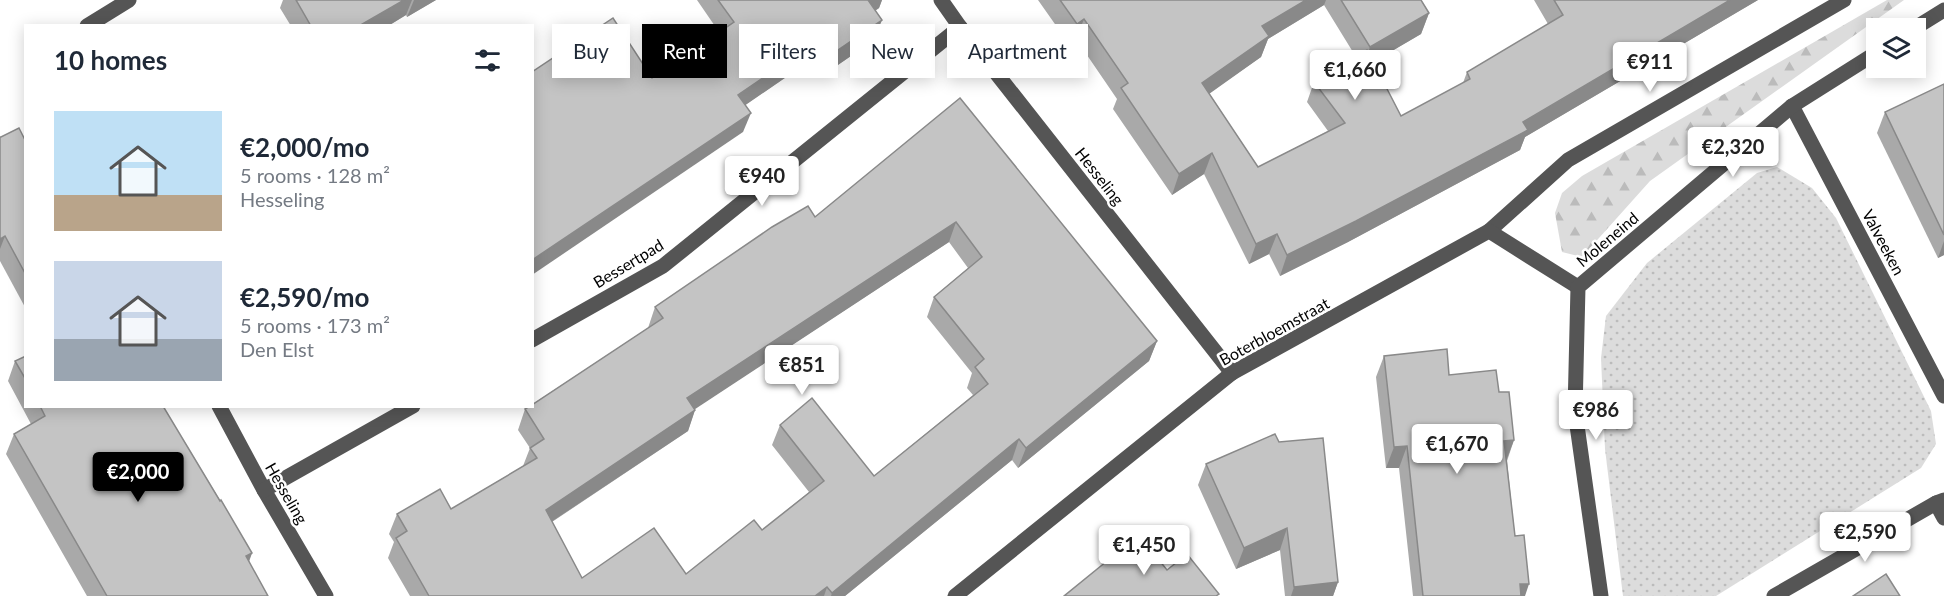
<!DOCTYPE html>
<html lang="en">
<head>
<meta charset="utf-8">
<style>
	body { margin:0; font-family:Lato,sans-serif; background:#f2f2f3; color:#1f2937; height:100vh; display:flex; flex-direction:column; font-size:22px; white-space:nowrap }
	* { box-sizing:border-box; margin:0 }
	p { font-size:20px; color:#747a83 }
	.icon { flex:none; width:33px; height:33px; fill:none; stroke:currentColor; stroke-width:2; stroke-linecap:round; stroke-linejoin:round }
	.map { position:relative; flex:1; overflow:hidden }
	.sheet { position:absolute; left:24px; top:24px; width:510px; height:384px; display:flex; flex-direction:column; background:#fff; border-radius:0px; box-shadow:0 3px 15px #0003 }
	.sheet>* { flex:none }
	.banner { position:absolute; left:552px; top:24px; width:570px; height:54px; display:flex; gap:12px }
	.controls { position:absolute; left:1866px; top:18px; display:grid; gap:12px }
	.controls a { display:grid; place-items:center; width:60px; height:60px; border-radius:0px; background:#fff; box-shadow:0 3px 15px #0003; font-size:30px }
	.price { position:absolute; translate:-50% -51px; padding:0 14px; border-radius:6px; background:#fff; color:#222; font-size:20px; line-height:39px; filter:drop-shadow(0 2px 3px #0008) }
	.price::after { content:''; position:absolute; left:50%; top:36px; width:18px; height:14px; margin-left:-9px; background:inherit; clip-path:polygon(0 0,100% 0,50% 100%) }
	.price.selected { background:#000; color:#fff }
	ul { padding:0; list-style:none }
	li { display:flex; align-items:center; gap:18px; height:150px; padding:0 30px }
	li span { display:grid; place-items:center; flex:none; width:168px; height:120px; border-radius:0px; color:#555 }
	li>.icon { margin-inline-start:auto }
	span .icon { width:72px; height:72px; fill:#fffc; stroke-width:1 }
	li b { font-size:26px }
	h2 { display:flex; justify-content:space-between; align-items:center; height:72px; padding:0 30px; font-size:26px }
	.pill { padding:0 21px; border-radius:0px; background:#fff; box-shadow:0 3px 15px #0003; font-size:21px; line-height:54px }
	.pill.selected { background:#000; color:#fff }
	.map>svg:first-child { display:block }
	.grass { fill:url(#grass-dots) }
	.forest { fill:url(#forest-firs) }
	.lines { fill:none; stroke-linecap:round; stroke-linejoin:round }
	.minor { stroke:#555; stroke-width:15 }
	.wall { fill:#a9a9a9; fill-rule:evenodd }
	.shaded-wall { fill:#898989 }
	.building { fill:#c4c4c4; stroke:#898989; stroke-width:1.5; fill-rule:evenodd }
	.labels { text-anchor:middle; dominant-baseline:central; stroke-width:5; stroke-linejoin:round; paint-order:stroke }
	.street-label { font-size:16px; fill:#000; stroke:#fff }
</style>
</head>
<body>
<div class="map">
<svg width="1944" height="596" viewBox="0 0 1944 596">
	<defs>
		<pattern id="grass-dots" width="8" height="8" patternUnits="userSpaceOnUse" patternTransform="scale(1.5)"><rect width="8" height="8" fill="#dcdcdc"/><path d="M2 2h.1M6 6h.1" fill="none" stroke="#bbb" stroke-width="1.8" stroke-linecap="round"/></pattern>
		<pattern id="forest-firs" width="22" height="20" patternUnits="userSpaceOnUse" patternTransform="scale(1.5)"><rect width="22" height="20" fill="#dcdcdc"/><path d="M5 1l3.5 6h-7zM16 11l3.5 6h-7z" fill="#bbb"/></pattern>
	</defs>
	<rect width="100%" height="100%" fill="#fff"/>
	<path class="grass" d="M1777,167L1812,188L1836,218L1931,411L1936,444L1921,468L1716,596H1623L1605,449L1601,358L1606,316L1647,263L1757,173Z"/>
	<path class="forest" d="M1887,0H1904L1650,181L1582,257L1562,252L1555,213L1562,193L1582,176Z"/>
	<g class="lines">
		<g class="minor">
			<path d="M941,0L960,27L1232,373"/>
			<path d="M87,26L129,0"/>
			<path d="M1915,28L1944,10"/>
			<path d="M1792,106L1944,396"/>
			<path d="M1489,231L1568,160L1844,0"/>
			<path d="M532,340L663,266L960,27"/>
			<path d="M219,406L264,490L326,596"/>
			<path d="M264,490L413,406"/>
			<path d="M1936,503L1944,518"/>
			<path d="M955,596L1232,373L1489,231L1578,287"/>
			<path d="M1601,596L1575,411L1578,287L1792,106L1876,53"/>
			<path d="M1774,596L1936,503L1944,500"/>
		</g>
	</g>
	<g class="wall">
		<path d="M283,0H436L407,17L406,15L388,26H291L280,8Z"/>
		<path d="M697,0H882L879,8L875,11L874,40L822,76L811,60L745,105L743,132L652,78L719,32Z"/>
		<path d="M1038,0H1421L1429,13L1421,34L1373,62L1401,116L1463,83L1467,72L1548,24L1534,0H1758L1525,137L1520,150L1348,242L1280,276L1269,254L1249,264L1204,174L1172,195L1113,109L1117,99L1076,39L1069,44ZM1324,5L1356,57L1314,82L1307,102L1328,131L1258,167L1209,93L1261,57L1268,39Z"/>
		<path d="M1944,84V255L1938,258L1877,133L1885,112Z"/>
		<path d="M960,98L1157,341L1149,361L1018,468L1012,460L845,596H410L388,558L394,542L389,534L397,514L451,509L523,466L530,448L518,430L525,409L648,328L655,307L815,217ZM949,242L968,268L934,297L927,317L972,373L967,388L973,395L874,476L780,425L772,445L809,492L762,530L686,574L582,578L552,522L688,431L695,410L694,409Z"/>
		<path d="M0,137L26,142V309L0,261Z"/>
		<path d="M26,356V406H163L252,553L249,562L268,596H87L6,454L14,434L31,424L8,381L15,361Z"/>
		<path d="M1384,356L1449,375L1499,392L1514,440L1507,461L1515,536L1525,596H1413L1399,468H1386L1376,377Z"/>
		<path d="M1275,434L1338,582L1333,596H1285L1280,550L1236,569L1198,485L1206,464Z"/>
	</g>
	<g class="shaded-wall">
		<path d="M404,0H412L406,15L388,26H359Z"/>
		<path d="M414,0H436L407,17Z"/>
		<path d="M869,0H882L879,8L861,20Z"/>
		<path d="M1306,0H1326L1324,5L1268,39L1261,57L1195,104L1202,83L1262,26Z"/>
		<path d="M1730,0H1758L1525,137L1520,150L1348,242L1280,276L1287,255L1523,122Z"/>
		<path d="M1429,13L1421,34L1363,68L1370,47Z"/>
		<path d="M1084,19L1076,39L1069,44L1077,24Z"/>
		<path d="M882,20L874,40L822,76L829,56Z"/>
		<path d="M818,40L811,60L731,115L738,95Z"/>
		<path d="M751,113L743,132L532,275V260Z"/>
		<path d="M1212,153L1204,174L1172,195L1179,174Z"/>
		<path d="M956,222L949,242L680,419L687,398Z"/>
		<path d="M1277,234L1269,254L1249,264L1256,244Z"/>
		<path d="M5,236L0,249V239Z"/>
		<path d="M1944,241V255L1938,258Z"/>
		<path d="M1157,341L1149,361L1018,468L1026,448Z"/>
		<path d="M695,410L688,431L539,530L546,510Z"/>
		<path d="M1019,439L1012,460L845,596H831L832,593Z"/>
		<path d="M1514,440L1506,461L1504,441Z"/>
		<path d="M1407,446L1399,468H1386L1394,447Z"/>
		<path d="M1287,528L1280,550L1236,569L1244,548Z"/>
		<path d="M252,553L244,573L246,556Z"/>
		<path d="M1338,582L1333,596H1291L1294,587Z"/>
		<path d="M1520,584H1529L1525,596H1516Z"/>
		<path d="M827,587L824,596H815Z"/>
	</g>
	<g class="building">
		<path d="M296,0H404L359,26H311Z"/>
		<path d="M718,0H869H868L882,20L829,56L818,40L738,95L751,113L532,260V72L613,18L652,78L734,22Z"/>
		<path d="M1060,0H1306L1262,26L1269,36L1202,83L1258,167L1345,123L1314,82L1367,50L1401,116L1470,79L1467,72L1563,15L1554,0H1730L1523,122L1528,130L1356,221L1287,255L1277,234L1256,244L1212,153L1179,174L1121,88L1128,83L1084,19L1077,24Z"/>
		<path d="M1341,0H1421L1429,13L1370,47Z"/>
		<path d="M1944,84V235L1885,112Z"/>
		<path d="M960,98L1157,341L1026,448L1019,439L832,593L827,587L815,596H429L396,538L407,531L397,514L440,489L451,509L537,458L530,448L544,439L525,409L530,406H532V405L663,318L655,307L772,227L808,206L815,217ZM956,222L982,257L934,297L984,359L975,367L988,384L874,476L812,398L780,425L824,481L762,530L754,520L686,574L654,528L582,578L546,510L695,410L687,398Z"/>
		<path d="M19,128L26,142V275L5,236L0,239V137H1Z"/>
		<path d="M1447,349L1449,375L1496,370L1499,392H1509L1514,440L1504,441L1515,536L1524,535L1529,584H1520L1521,596H1423L1407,446L1394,447L1384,356Z"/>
		<path d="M26,356V380L15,361Z"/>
		<path d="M40,406H163L220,501L221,500L252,553L246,556L268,596H107L14,434L45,416Z"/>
		<path d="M1275,434L1279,442L1323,438L1338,582L1294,587L1287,528L1244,548L1206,464Z"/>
		<path d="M1139,535L1167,570L1187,554L1219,594L1216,596H1064Z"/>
		<path d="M1886,574L1900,596H1853Z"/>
	</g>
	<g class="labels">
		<g class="street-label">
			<text transform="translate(1100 176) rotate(52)">Hesseling</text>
			<text transform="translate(1607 239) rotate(-40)">Moleneind</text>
			<text transform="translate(1884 242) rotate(62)">Valveeken</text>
			<text transform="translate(628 263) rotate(-31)">Bessertpad</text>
			<text transform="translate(1274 331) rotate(-29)">Boterbloemstraat</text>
			<text transform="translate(287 493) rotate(60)">Hesseling</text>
		</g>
	</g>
</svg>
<div class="controls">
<a><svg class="icon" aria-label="layers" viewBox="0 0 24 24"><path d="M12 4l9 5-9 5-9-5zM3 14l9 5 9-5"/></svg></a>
</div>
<b class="price" style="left:1650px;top:93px">€911</b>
<b class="price" style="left:1355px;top:101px">€1,660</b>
<b class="price" style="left:1733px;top:178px">€2,320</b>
<b class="price" style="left:762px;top:207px">€940</b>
<b class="price" style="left:802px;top:396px">€851</b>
<b class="price" style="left:1596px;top:441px">€986</b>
<b class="price" style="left:1457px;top:475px">€1,670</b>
<b class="price selected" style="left:138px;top:503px">€2,000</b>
<b class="price" style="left:1865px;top:563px">€2,590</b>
<b class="price" style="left:1144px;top:576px">€1,450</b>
<div class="banner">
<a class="pill">Buy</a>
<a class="pill selected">Rent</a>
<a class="pill">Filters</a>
<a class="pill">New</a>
<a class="pill">Apartment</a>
</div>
<section class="sheet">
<h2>10 homes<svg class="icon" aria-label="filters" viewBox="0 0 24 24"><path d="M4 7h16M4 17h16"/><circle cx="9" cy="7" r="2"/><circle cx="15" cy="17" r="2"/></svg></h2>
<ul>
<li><span style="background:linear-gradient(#bfe0f5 70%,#b9a48a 0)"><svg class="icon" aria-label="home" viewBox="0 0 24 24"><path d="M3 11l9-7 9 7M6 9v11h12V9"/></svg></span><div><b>€2,000/mo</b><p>5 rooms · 128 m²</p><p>Hesseling</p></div></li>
<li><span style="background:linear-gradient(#c9d6e8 65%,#9aa5b1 0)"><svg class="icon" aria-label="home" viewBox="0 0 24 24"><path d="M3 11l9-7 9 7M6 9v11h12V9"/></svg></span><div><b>€2,590/mo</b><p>5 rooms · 173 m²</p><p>Den Elst</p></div></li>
</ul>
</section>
</div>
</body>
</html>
